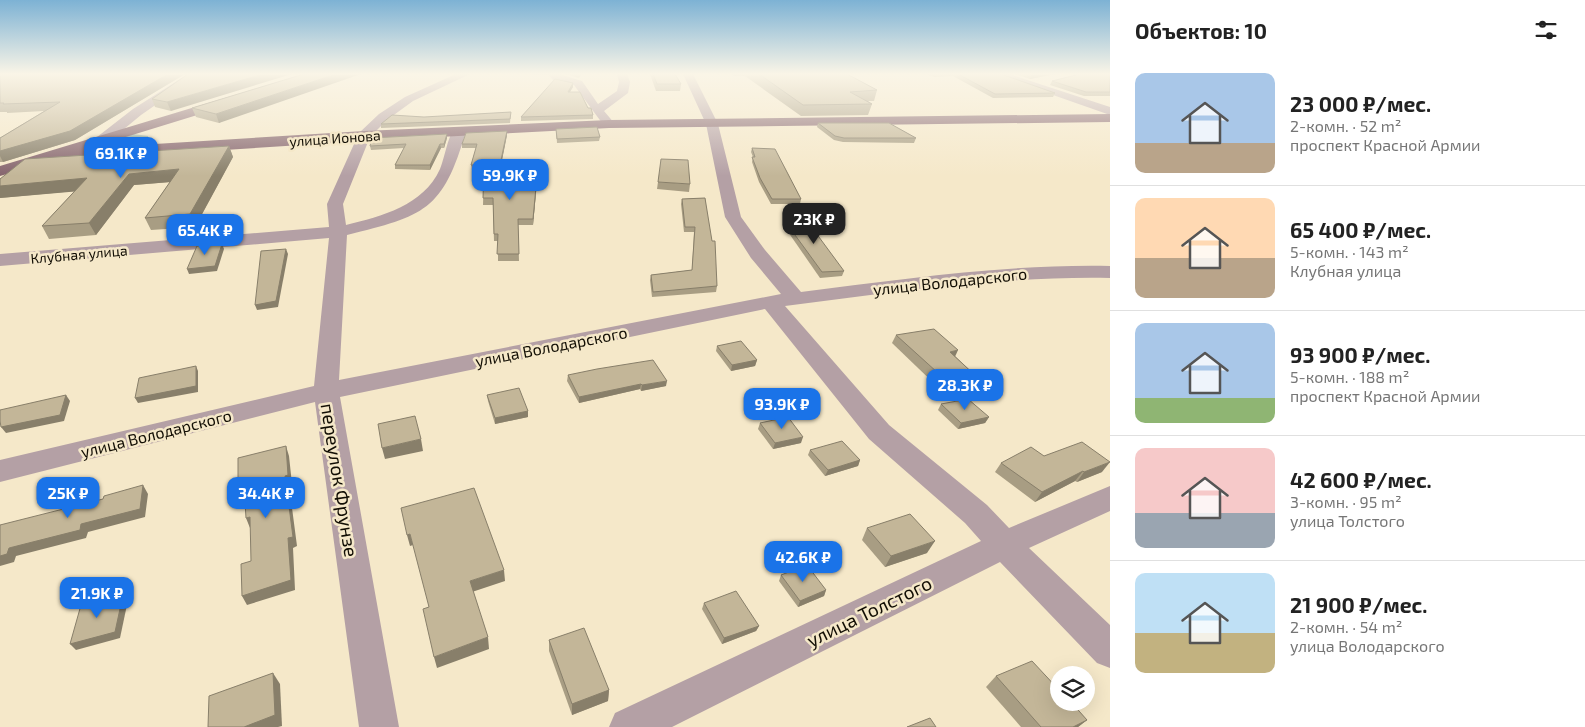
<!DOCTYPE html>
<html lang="ru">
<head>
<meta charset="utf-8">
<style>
	body { margin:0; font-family:"Exo 2",sans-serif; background:#f2f2f2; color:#222; height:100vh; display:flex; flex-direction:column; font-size:19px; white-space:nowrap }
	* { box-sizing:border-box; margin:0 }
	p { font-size:16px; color:#767676 }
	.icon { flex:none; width:28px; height:28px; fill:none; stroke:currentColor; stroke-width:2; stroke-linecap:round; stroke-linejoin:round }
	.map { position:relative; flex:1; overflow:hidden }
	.sheet { display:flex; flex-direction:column; background:#fff; width:475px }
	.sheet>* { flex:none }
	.fabs { position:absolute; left:1050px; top:666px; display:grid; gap:10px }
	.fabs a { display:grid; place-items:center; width:45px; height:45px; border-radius:50%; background:#fff; box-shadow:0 5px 20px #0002; font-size:25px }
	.price { position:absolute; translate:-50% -42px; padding:0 11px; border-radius:10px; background:#1a73e8; color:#fff; font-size:16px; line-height:32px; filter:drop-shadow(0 1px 2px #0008) }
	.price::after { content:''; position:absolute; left:50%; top:30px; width:15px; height:11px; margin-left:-8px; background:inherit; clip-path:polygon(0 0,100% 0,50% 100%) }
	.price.current { background:#222; color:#fff }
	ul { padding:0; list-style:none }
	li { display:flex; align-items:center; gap:15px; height:125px; padding:0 25px }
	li+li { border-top:1px solid #e0e0e0 }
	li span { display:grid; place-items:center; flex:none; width:140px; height:100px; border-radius:10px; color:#555 }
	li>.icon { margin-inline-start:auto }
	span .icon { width:60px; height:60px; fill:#fffc; stroke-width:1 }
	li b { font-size:21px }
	h2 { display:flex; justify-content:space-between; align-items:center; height:60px; padding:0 25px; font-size:21px }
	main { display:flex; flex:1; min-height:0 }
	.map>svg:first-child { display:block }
	.green { fill:#aac4b5 }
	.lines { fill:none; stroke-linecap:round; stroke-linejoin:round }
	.minor { fill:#b4a0a5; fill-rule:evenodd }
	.major { fill:#85646d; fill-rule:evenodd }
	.wall { fill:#a89d83 }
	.shaded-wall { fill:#887f6a }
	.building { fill:#c3b698; stroke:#887f6a }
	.labels { text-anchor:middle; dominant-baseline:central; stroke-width:5; stroke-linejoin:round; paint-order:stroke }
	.far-street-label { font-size:14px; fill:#120e04; stroke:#f5e8c9 }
	.street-label { font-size:16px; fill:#120e04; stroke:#f5e8c9 }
	.near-street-label { font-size:19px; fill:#120e04; stroke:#f5e8c9 }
</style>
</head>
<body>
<main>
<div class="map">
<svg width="1110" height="727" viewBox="0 0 1110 727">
	<rect width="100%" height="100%" fill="#f5e8c9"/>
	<path class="green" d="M133,134L148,136V140L139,146L84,150Z"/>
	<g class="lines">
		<g class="minor">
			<path d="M188,74H200L141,115L107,143H97L95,140L97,137L133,109Z"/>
			<path d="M456,74H470L413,101L387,120L370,137L343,204L346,225C382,216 423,206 440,169C445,156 447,140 454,128L459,127L466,131C443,211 424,216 347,235L339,380L781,294L751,258L725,217L706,124L683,74H693L718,124L741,217L765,250L801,292C904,279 1006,264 1110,266V278C1001,276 893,292 785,306L889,425L987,505L1009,528L1110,486V511L1029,548L1110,625V668L1097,663L1000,562L672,727H609L615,713L981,541L965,523L869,439L765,309L340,397L399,727H359L315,402L0,482V460L314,386L329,238L0,266V254L329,227L327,204L359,133L379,114L405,97Z"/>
			<path d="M548,74H559L582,81L598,104L617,91L619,82L617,74H627L630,82L628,93L604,111L615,124L613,127H605L574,85L553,80Z"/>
			<path d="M993,74H1009L1110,107V115Z"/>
		</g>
		<path class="major" d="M228,97L233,98L235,101L233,104L90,148L364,131L609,120L1110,114V122L609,128L364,141L51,161L0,176V166Z"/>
	</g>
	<g class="wall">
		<path d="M0,74H185L75,140L3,162H0V138L44,111L7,113V112H0Z"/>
		<path d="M188,74L171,111L155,107L152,99Z"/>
		<path d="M304,74L219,123L196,117L192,108Z"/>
		<path d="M528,74H547V75Z"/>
		<path d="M566,74H582L579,78Z"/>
		<path d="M650,74H675L681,84L680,91H656Z"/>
		<path d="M731,74H847L877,90L874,101H868L872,104L868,115L801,116L745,76H735Z"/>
		<path d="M926,74H1001L1055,93L1053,97L993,98L953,76L934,77Z"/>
		<path d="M1015,74H1055L1030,79Z"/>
		<path d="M1110,74V96H1084L1050,85L1052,81Z"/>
		<path d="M573,83V87L570,92L588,108L593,115V119L521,121V117Z"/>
		<path d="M511,112L510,123L381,128V124Z"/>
		<path d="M818,123L916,138L914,143L843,142L834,140L817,127Z"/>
		<path d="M556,129L600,137L599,141L557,143Z"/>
		<path d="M507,131V135L501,165L538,171L533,225H518L519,261H498V241H494L493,205H483L484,170H472L471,165L476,148H462V144Z"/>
		<path d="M447,134V138L444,148H441L430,170L395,169V165L404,148L371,150L370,146Z"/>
		<path d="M229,146L233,157L195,227L151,230L145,218L170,182L134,185L96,235L49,239L42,226L75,191L0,198V179Z"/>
		<path d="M752,148L801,199L800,204H771L759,182L752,162L753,157L751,152Z"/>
		<path d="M658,182L690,184L689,192L657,189Z"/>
		<path d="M705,198L717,286L716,292L652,297L650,280L651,275L692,270L694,232H684L681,204L682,199Z"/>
		<path d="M230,221L232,226L229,233L205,235L203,230Z"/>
		<path d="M787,224L844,271L842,276L820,278L786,229Z"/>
		<path d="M896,335L955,356L978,378L973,387L943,392L892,343Z"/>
		<path d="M717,346L757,360L755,366L731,371L716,351Z"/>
		<path d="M568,375L666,386L641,391L640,389L579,403L567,381Z"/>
		<path d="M487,395L528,411V417L495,424L488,401Z"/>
		<path d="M941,404L989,417L985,423L958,429L938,410Z"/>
		<path d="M760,423L801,443L773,449L758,429Z"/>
		<path d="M810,450L860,460L858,466L825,476L808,455Z"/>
		<path d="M1044,456L1102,472L1077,482L1075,481L1035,502L995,472L1001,463Z"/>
		<path d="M867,528L927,553L885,567L862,540Z"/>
		<path d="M781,575L826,590L824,596L798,607L779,581Z"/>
		<path d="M704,603L759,626L756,631L722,644L702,609Z"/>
		<path d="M549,640L609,690L608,701L572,715L549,651Z"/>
		<path d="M996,676L1087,720L1078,727H1021L986,687Z"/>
	</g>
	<g class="shaded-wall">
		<path d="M168,74H185L75,140L3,162L0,156V151Z"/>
		<path d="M263,74H292L171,111L167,102Z"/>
		<path d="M336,74H361L219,123L216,114Z"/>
		<path d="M1036,74H1055L1030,79L1032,75Z"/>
		<path d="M573,83V87L567,96L568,92Z"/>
		<path d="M507,131V135L500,170V165Z"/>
		<path d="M447,134V138L444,148V144Z"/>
		<path d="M440,144L441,148L430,170V165Z"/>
		<path d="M229,146L233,157L195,227L190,214Z"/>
		<path d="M538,165V171L533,225V219Z"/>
		<path d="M179,169L183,181L134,185L96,235L89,223L129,174Z"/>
		<path d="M87,178L92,190L0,198V186Z"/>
		<path d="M230,221L232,226L229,233L227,228Z"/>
		<path d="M222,244L224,249L217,271L189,274L187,269Z"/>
		<path d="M286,249L288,254L278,307L257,310L255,305Z"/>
		<path d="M958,350L954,359L950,352Z"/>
		<path d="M757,360L755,366L731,371L732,365Z"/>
		<path d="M196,366L198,371V392L138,403L135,398Z"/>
		<path d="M667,381L666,386L641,391L642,385Z"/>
		<path d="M641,384L640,389L579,403V397Z"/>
		<path d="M66,395L70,401L64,421L6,433L1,427Z"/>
		<path d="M528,411V417L495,424V418Z"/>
		<path d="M989,417L985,423L958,429L961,423Z"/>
		<path d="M803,437L801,443L773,449L775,443Z"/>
		<path d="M421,439L423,451L385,459L382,448Z"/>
		<path d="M286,446L289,456L292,484L289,485L297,546L293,548L295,590L247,605L242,596L285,476Z"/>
		<path d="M860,460L858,466L825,476L828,470Z"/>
		<path d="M1110,462L1102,472L1077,482L1084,472Z"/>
		<path d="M1083,471L1075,481L1035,502L1042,492Z"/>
		<path d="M143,485L148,494L145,517L88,532L86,538L16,556L14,562L0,566V556L9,548L81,524Z"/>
		<path d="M244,487L248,496L242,498L238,488Z"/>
		<path d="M250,517V528L246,518Z"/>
		<path d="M410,534L413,545L410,546L407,535Z"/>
		<path d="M935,541L927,553L885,567L891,556Z"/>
		<path d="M504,570L505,581L472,592L470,581Z"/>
		<path d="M826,590L824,596L798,607L800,601Z"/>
		<path d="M123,595L128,600L120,638L76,650L70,644Z"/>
		<path d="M759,626L756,631L722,644L724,638Z"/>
		<path d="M488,637L489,649L437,668L434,657Z"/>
		<path d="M273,673L280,684L282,726L278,727H244Z"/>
		<path d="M609,690L608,701L572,715V704Z"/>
		<path d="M1087,720L1078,727H1073Z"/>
	</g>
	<g class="building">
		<path d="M0,74H168L70,131L0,151V138L60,102L3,104L4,103H0Z"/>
		<path d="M188,74H263L167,102L152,99Z"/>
		<path d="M304,74H336L216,114L192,108Z"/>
		<path d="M653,74H675L681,84H657Z"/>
		<path d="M759,74H847L877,90L850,92L872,104L803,105Z"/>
		<path d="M958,74H1001L1055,93L995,94Z"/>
		<path d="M1080,74H1110V92H1086L1052,81Z"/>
		<path d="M555,79L573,83L568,92H580L588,108H591L593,115L521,117Z"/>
		<path d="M511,112L510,119L381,124L392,115L424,117Z"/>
		<path d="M818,123H889L916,138H844L835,136Z"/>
		<path d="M597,127L600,137L557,139L556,129Z"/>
		<path d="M507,131L500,165H471L477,144H462L466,133Z"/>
		<path d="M447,134L444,144H440L430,165H395L406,144L370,146L372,138Z"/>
		<path d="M229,146L190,214L145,218L179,169L129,174L89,223L42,226L87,178L0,186V179L25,159Z"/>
		<path d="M752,148L775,149L801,199H772L760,178L752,157H755Z"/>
		<path d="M661,159L688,160L690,184L658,182Z"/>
		<path d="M484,165H538L533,219H518L519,254H497L498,234H494L493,198H483Z"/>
		<path d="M705,198L712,241H715L717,286L653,292L651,275L692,270L695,227H685L682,199Z"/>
		<path d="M802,214L844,271L822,272L787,224Z"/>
		<path d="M230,221L227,228L203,230L207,223Z"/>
		<path d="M222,244L215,266L187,269L197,246Z"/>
		<path d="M286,249L276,301L255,305L261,251Z"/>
		<path d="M934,329L958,350L950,352L978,378L948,382L896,335Z"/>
		<path d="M741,341L757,360L732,365L717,346Z"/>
		<path d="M653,360L667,381L642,385L641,384L579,397L568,375L597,369Z"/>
		<path d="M196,366V386L135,398L139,378Z"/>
		<path d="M519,388L528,411L495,418L487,395Z"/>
		<path d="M66,395L60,415L1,427L0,421V410Z"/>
		<path d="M968,399L989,417L961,423L941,404Z"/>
		<path d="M415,416L421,439L382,448L378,424Z"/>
		<path d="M788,417L803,437L775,443L760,423Z"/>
		<path d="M842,441L860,460L828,470L810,450Z"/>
		<path d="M1082,442L1110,462L1084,472L1083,471L1042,492L1001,463L1031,447L1044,456Z"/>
		<path d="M286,446L288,475L285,476L293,537L288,538L291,580L242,596L241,564L251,561L250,517L246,518L244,487L238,488V458Z"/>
		<path d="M143,485L140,509L81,524L80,530L9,548L7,554L0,556V525L103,499L104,496Z"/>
		<path d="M474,488L504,570L470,581L488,637L434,657L423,609L429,607L410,534L407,535L401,508Z"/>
		<path d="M910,514L935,541L891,556L867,528Z"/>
		<path d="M807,565L826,590L800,601L781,575Z"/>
		<path d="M736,591L759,626L724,638L704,603Z"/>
		<path d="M123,595L115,632L70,644L81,605Z"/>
		<path d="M584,628L609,690L572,704L549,640Z"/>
		<path d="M1032,661L1059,690V702H1071L1087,720L1073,727H1041L996,676Z"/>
		<path d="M273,673L275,715L244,727H208L209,696Z"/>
		<path d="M930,718L936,727H907Z"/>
	</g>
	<linearGradient id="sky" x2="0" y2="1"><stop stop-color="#7db2d4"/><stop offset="0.42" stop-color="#faf5e7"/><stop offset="1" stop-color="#faf5e7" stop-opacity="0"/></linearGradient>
	<rect width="1110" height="176" fill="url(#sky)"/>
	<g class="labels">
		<g class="far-street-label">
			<text transform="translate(335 138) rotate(-4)">улица Ионова</text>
			<text transform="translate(79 254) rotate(-5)">Клубная улица</text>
		</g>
		<g class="street-label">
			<text transform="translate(950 281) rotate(-6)">улица Володарского</text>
			<text transform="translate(551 346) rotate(-11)">улица Володарского</text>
			<text transform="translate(156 433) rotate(-14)">улица Володарского</text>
		</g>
		<g class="near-street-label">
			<text transform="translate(340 480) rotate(81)">переулок Фрунзе</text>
			<text transform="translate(869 611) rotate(-26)">улица Толстого</text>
		</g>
	</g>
</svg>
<div class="fabs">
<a><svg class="icon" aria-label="layers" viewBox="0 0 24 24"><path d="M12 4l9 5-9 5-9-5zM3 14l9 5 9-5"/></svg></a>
</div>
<b class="price" style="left:121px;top:179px">69.1K ₽</b>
<b class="price" style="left:510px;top:201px">59.9K ₽</b>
<b class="price current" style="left:814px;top:245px">23K ₽</b>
<b class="price" style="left:205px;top:256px">65.4K ₽</b>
<b class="price" style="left:965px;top:411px">28.3K ₽</b>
<b class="price" style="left:782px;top:430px">93.9K ₽</b>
<b class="price" style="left:68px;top:519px">25K ₽</b>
<b class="price" style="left:266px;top:519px">34.4K ₽</b>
<b class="price" style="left:803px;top:583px">42.6K ₽</b>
<b class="price" style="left:97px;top:619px">21.9K ₽</b>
</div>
<section class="sheet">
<h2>Объектов: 10<svg class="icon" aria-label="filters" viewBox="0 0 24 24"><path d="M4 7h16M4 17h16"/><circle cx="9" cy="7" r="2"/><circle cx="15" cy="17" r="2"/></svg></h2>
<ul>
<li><span style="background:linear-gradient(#a9c7e8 70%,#b9a48a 0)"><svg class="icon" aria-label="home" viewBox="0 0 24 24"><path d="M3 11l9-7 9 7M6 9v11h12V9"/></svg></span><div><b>23 000 ₽/мес.</b><p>2-комн. · 52 m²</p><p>проспект Красной Армии</p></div></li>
<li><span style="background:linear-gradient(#ffd9b3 60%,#b9a48a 0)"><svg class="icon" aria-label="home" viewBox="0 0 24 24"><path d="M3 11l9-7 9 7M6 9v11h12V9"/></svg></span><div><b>65 400 ₽/мес.</b><p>5-комн. · 143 m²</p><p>Клубная улица</p></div></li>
<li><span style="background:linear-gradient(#a9c7e8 75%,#8fb573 0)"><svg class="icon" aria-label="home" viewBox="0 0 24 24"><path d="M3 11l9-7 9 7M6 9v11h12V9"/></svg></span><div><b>93 900 ₽/мес.</b><p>5-комн. · 188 m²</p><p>проспект Красной Армии</p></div></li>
<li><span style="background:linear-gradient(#f6c9c9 65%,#9aa5b1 0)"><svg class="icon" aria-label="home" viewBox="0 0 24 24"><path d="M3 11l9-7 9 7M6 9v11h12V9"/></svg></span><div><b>42 600 ₽/мес.</b><p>3-комн. · 95 m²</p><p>улица Толстого</p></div></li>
<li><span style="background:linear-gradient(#bfe0f5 60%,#c2b280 0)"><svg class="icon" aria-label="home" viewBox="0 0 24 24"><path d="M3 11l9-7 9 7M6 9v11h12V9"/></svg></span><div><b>21 900 ₽/мес.</b><p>2-комн. · 54 m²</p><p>улица Володарского</p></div></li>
</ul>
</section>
</main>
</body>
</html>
